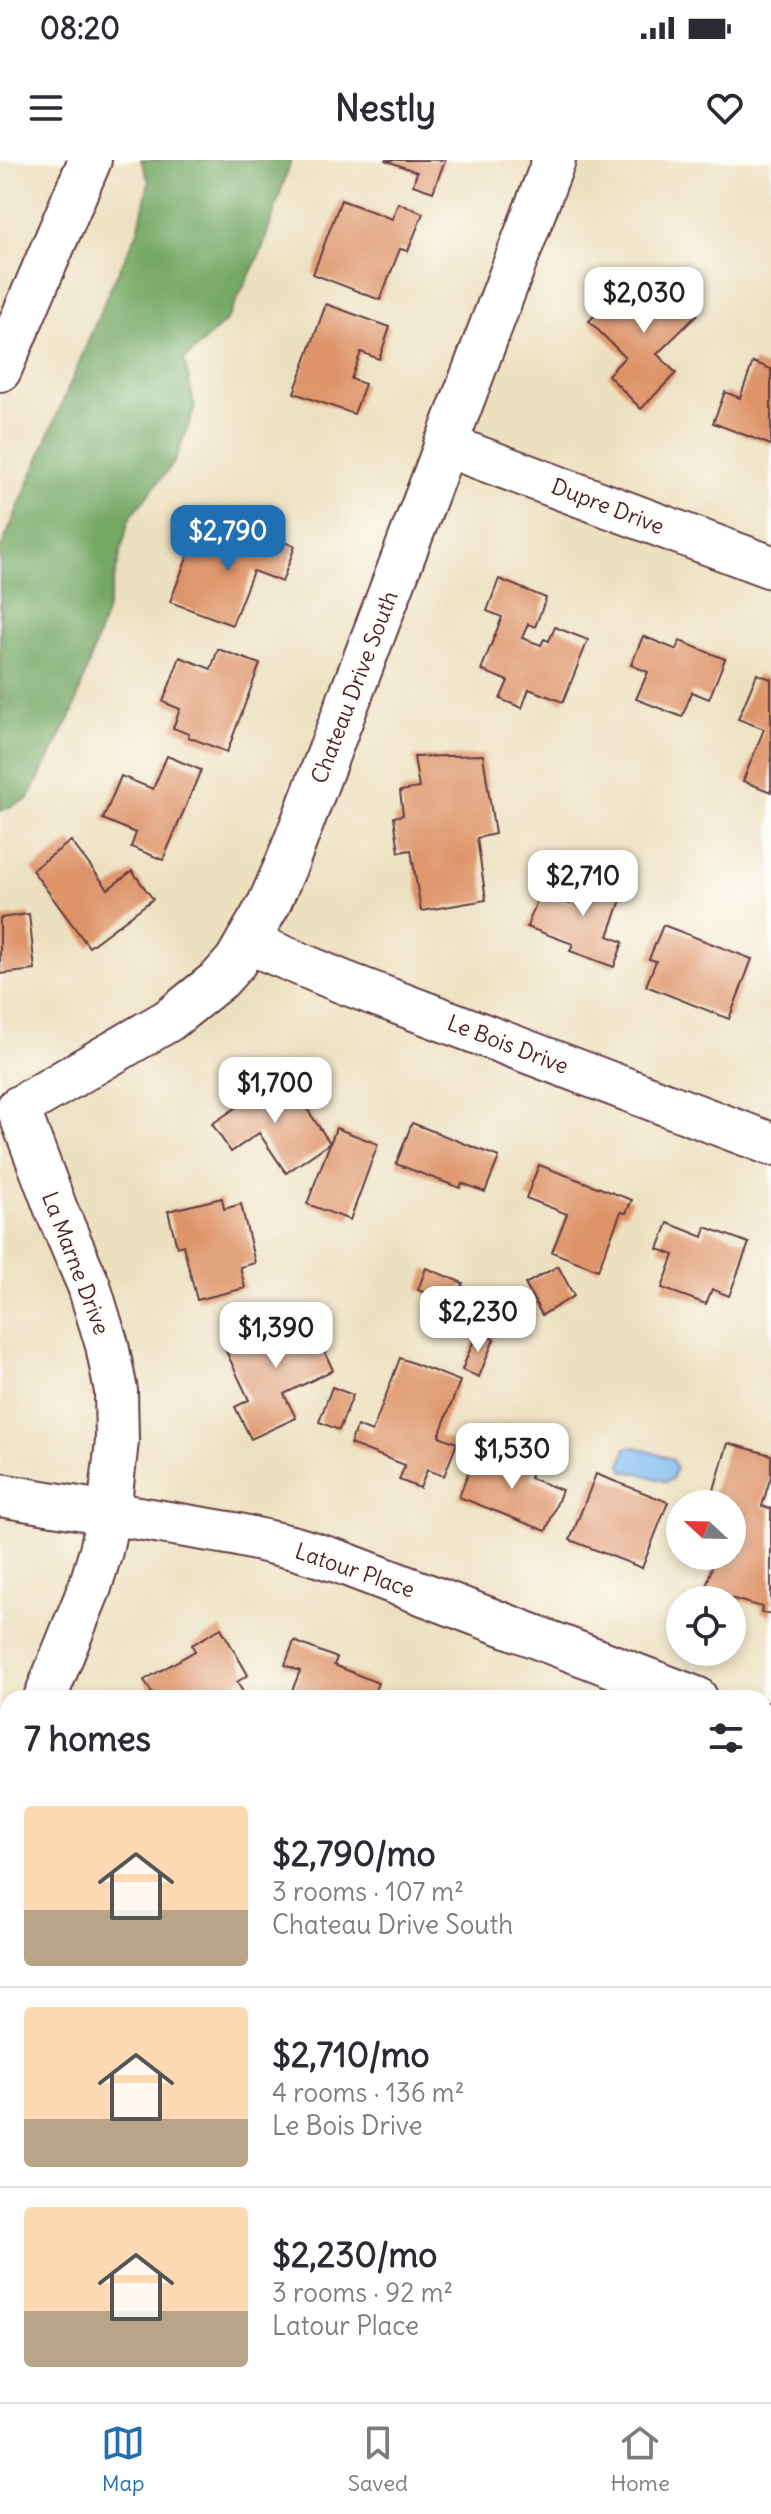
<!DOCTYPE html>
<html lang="en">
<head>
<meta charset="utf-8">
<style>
	body { margin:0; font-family:Delius,sans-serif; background:#f7f7f7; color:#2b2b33; height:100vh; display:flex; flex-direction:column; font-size:30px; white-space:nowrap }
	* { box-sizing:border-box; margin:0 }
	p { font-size:26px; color:#7c7c81 }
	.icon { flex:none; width:44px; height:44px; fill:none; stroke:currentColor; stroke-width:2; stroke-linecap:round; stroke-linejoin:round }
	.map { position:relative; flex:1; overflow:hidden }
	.drawer { position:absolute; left:0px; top:1530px; width:772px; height:712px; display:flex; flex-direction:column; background:#fff; border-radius:24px 24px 0 0; box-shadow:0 4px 12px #0003 }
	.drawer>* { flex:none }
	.needle { width:52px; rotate:292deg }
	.buttons { position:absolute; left:666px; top:1330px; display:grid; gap:16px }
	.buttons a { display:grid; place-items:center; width:80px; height:80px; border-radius:50%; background:#fff; box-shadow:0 4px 12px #0003; font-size:40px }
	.price { position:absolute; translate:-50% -68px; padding:0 18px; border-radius:16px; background:#fff; color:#222; font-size:26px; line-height:52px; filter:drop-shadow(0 2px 4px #0008) }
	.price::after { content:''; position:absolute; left:50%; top:48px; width:24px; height:18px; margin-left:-12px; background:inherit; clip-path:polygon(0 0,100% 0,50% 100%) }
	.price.selected { background:#1f6fb2; color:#fff }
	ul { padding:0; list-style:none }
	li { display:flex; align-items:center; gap:24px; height:200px; padding:0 24px }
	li+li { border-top:2px solid #e1e1e2 }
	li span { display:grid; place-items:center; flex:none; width:224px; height:160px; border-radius:8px; color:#555 }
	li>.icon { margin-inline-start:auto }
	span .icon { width:96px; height:96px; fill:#fffc; stroke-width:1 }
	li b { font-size:34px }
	h2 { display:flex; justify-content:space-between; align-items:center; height:96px; padding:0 24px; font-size:34px }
	.status { display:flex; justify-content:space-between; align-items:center; height:56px; padding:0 40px; background:#fff; direction:ltr }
	.status svg { height:22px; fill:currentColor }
	header { display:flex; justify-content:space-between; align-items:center; height:104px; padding:0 24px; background:#fff; font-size:36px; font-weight:800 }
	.dock { display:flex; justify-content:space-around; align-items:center; height:112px; border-top:2px solid #e1e1e2; background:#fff; font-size:22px; color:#7c7c81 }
	.dock a { display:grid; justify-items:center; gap:4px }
	.dock .selected { color:#1f6fb2 }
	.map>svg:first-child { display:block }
	.green { fill:#90c273; stroke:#6d704f; stroke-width:2 }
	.forest { fill:#74a865; stroke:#5f6448; stroke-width:2 }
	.water { fill:#80bbf2; stroke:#656d8e; stroke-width:2 }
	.building { fill:#de9367 }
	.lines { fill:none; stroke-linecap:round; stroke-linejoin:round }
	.minor-casing { stroke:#623c41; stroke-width:46 }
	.minor { stroke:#fff; stroke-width:42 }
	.labels { text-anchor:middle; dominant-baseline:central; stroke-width:6; stroke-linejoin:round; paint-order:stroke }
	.street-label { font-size:22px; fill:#4a1f2b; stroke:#fdfcf7 }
</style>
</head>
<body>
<div class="status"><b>08:20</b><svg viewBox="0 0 49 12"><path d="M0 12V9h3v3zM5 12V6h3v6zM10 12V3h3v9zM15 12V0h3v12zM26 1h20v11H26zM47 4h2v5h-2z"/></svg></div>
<header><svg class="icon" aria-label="menu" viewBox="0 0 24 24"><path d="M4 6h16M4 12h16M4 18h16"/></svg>Nestly<svg class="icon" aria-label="heart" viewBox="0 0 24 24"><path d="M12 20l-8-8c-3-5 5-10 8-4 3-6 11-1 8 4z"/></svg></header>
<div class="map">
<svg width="771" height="2242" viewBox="0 0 771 2242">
	<rect width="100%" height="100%" fill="#fdfcf7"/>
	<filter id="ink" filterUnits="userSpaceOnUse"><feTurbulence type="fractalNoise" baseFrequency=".0125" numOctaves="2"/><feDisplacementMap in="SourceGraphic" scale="16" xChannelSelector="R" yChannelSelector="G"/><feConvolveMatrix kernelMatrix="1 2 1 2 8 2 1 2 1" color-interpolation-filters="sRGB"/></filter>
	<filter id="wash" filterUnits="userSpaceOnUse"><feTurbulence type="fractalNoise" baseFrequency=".006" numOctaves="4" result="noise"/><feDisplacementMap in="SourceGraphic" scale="32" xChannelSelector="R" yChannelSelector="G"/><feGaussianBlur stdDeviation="1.8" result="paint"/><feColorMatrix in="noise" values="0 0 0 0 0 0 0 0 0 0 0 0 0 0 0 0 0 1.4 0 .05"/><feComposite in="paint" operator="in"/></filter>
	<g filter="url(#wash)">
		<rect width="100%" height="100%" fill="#ede0bf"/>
		<path class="green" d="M54,2234H711L731,2242H50Z"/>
		<path class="forest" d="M141,0H291L261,92L227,160L184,200L195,248L175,301L129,359L106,452L72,554L28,639L0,651V391L110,129L138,71L149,22Z"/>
		<path class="water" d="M636,1287L672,1299L676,1307L672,1319L666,1322L640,1313L625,1312L621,1305L626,1288Z"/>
		<g id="blocks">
			<g class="building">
				<path d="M385,0H445L433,32L413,25L417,12Z"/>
				<path d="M341,40L392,59L398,43L423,53L408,91L400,89L380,140L313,114Z"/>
				<path d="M650,108L697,155L657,194L676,213L641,249L608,215L625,197L589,161L601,149L605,153Z"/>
				<path d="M326,144L390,167L379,199L361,192L351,219L365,224L354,254L294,233Z"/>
				<path d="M753,202L771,209V285L713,263L725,232L740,238Z"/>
				<path d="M243,367L295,386L282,422L253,411L232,465L170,442L195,377L209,383L212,376L224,381L221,387L234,392Z"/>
				<path d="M499,419L546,438L535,467L528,464L522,478L541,485L544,479L549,481L555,467L588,480L563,542L529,529L522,548L500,539L508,521L481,510L502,457L487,451Z"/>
				<path d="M643,476L677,490L680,481L725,499L709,539L692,532L682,557L636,539L648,512L631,505Z"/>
				<path d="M218,489L260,504L227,592L188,577L189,574L173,568L180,549L163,542L180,497L211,509Z"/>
				<path d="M757,514L771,519V632L743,621L764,569L738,559Z"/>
				<path d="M483,595L495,674L477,678L486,740L421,751L411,690L399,692L394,657L403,655L400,631L419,628L414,597Z"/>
				<path d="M167,596L201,610L163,700L131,687L136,673L103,659L121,616L153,629Z"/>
				<path d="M71,681L108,729L132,711L153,739L89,787L32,710Z"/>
				<path d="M582,710L626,726L608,776L623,782L614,807L570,791L573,784L527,767L540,733L570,744Z"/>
				<path d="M29,754L35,810L0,814V758Z"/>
				<path d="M663,765L752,799L729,859L646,826L656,801L649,799Z"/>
				<path d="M284,915L330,983L286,1013L259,973L231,992L212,964Z"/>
				<path d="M412,963L499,997L485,1032L462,1023L460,1028L396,1004Z"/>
				<path d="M336,968L378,984L350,1060L307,1044Z"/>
				<path d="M539,1005L632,1040L626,1053L621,1052L598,1110L552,1092L567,1054L526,1038Z"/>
				<path d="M222,1038L224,1049L241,1044L255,1103L240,1107L245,1128L197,1140L183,1085L177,1087L168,1051Z"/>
				<path d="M668,1063L703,1077L706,1067L749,1083L729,1136L712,1129L706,1144L662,1128L674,1095L658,1089Z"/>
				<path d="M558,1106L574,1136L542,1155L525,1124Z"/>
				<path d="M426,1108L463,1123L455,1145L418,1130Z"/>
				<path d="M305,1150L333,1210L284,1234L296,1258L251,1279L235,1247L249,1240L225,1189L252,1176L248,1170L267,1161L270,1167Z"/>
				<path d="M477,1172L494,1179L479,1217L462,1210Z"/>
				<path d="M400,1198L460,1221L439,1276L457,1283L444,1316L427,1310L420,1328L399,1320L405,1305L350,1284L357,1266L372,1272Z"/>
				<path d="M332,1227L353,1235L339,1270L319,1262Z"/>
				<path d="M728,1283L771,1295V1316L762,1346L771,1349V1455L761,1452L762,1447L705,1431L715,1396H732V1344H722L725,1336L713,1333Z"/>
				<path d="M505,1290L536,1302L530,1318L562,1330L546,1371L459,1337L473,1301L497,1310Z"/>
				<path d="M596,1314L668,1342L642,1408L570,1380Z"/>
				<path d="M221,1468L248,1515L237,1522L246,1537L155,1538L144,1520L195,1491L192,1485Z"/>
				<path d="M294,1481L337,1498L334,1505L378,1523L372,1538H289L300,1511L285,1505Z"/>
			</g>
		</g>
	</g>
	<g filter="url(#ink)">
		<use href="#blocks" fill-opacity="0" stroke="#623c41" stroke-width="2"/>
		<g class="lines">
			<defs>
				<g id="minor">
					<path d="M0,210L90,0"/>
					<path d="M445,285L771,407"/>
					<path d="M247,782L343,822L771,984"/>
					<path d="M18,948L169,860L220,819L236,801L269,744L287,703L554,0"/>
					<path d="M18,948L56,1049L89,1126L107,1185L116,1231L117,1281L109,1352L101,1391L90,1427L45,1538"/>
					<path d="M0,1335L234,1374L295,1388L340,1402L696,1538"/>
					<path d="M764,1564L771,1567"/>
					<path d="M0,1647L8,1627"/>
					<path d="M764,1783L771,1765"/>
					<path d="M0,1885L8,1888"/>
					<path d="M0,2171L8,2175"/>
					<path d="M764,2216L771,2201"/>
					<path d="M84,2242L87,2234"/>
					<path d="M380,2242L383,2234"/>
				</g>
			</defs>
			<use href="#minor" class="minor-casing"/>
			<use href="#minor" class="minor"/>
		</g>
	</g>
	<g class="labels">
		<g class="street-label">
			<text transform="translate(608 346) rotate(21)">Dupre Drive</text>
			<text transform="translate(354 527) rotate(-69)">Chateau Drive South</text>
			<text transform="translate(508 884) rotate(21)">Le Bois Drive</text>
			<text transform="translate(76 1103) rotate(69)">La Marne Drive</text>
			<text transform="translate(355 1410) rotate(19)">Latour Place</text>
		</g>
	</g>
</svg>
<div class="buttons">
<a><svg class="needle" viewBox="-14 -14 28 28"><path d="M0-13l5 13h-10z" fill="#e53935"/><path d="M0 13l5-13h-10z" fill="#7c7c81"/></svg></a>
<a><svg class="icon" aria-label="locate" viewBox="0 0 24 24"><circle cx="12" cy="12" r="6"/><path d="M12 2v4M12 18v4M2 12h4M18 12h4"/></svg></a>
</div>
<b class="price" style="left:644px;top:175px">$2,030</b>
<b class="price selected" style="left:228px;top:413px">$2,790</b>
<b class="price" style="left:583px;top:758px">$2,710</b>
<b class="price" style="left:275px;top:965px">$1,700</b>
<b class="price" style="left:478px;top:1194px">$2,230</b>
<b class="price" style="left:276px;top:1210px">$1,390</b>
<b class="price" style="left:512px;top:1331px">$1,530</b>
<section class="drawer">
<h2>7 homes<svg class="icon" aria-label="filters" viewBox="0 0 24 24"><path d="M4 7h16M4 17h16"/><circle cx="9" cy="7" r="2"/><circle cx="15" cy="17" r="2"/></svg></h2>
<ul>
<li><span style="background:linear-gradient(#ffd9b3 65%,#b9a48a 0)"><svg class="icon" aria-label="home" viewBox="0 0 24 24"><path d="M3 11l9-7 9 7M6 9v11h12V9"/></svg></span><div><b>$2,790/mo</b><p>3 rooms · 107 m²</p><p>Chateau Drive South</p></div></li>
<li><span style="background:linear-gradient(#ffd9b3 70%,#b9a48a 0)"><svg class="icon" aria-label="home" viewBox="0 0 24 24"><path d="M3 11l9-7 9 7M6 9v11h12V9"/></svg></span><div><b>$2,710/mo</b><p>4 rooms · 136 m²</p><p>Le Bois Drive</p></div></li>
<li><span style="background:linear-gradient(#ffd9b3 65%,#b9a48a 0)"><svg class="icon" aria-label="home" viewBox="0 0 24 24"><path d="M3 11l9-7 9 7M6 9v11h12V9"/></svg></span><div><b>$2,230/mo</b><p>3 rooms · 92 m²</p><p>Latour Place</p></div></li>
</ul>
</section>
</div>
<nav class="dock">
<a class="selected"><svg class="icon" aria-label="map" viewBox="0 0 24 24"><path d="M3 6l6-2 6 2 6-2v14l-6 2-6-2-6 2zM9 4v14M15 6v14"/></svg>Map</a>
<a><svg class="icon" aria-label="saved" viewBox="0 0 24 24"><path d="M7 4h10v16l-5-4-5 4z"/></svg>Saved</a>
<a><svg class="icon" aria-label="home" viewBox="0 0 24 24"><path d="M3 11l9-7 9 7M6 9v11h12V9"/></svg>Home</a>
</nav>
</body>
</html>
